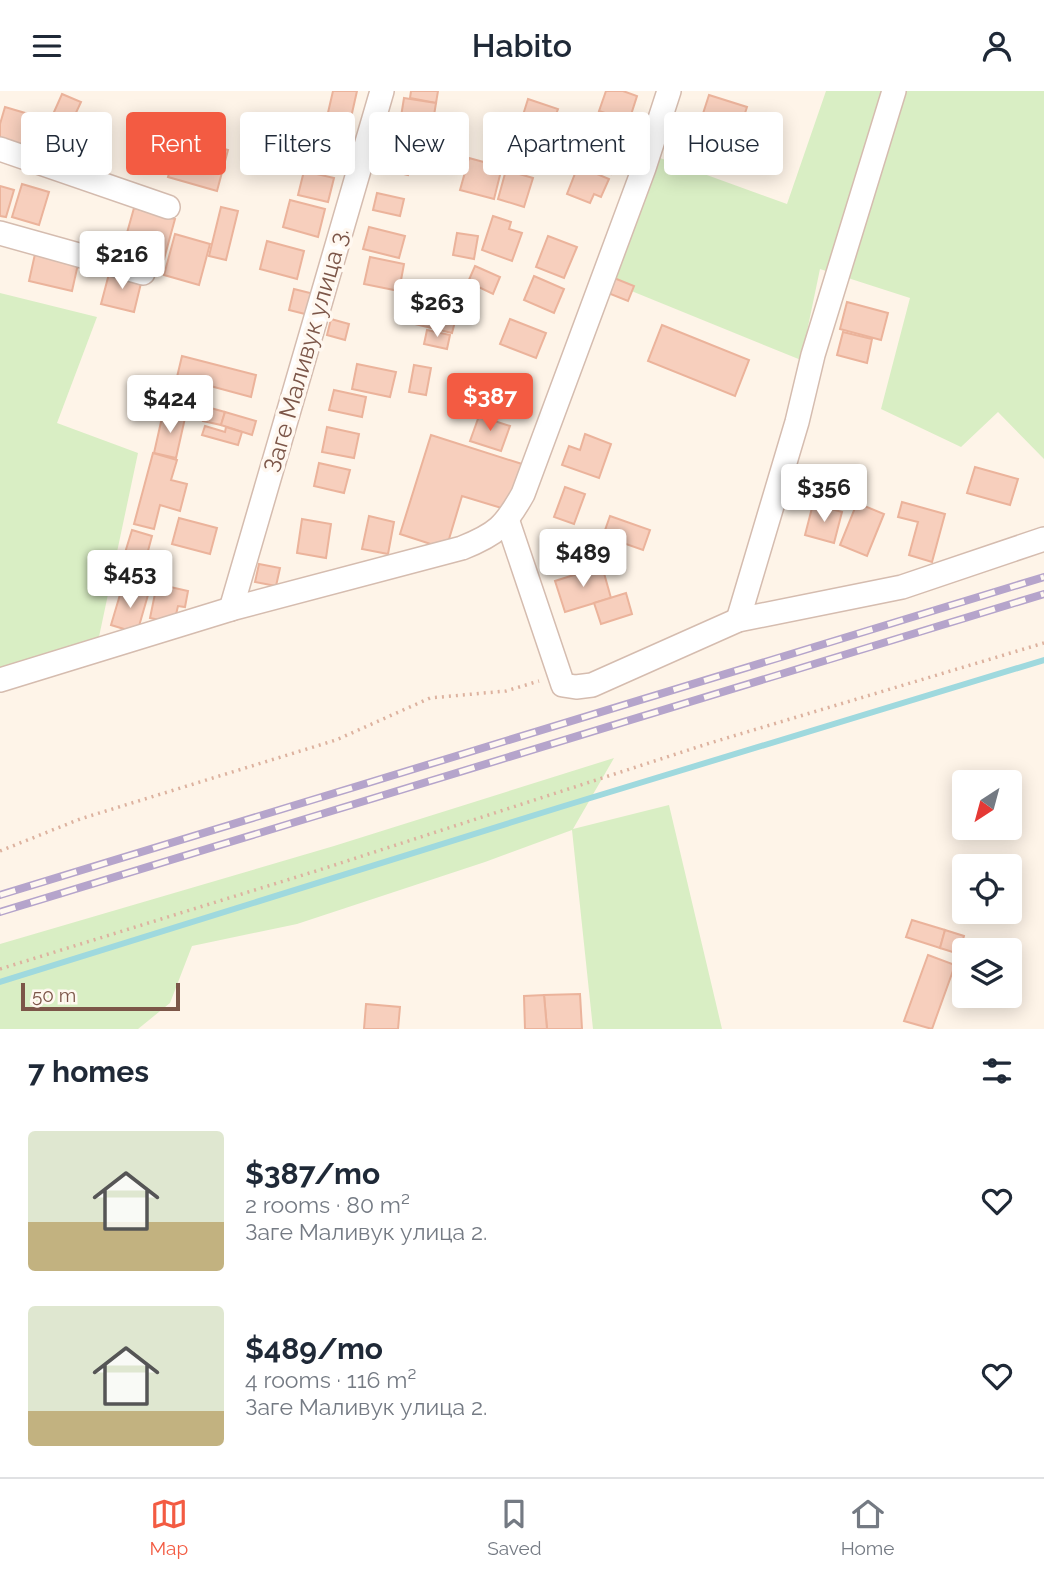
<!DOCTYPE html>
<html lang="en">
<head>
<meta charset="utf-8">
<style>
	body { margin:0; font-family:Raleway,sans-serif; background:#f6f6f7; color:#1f2937; height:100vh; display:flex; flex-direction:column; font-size:26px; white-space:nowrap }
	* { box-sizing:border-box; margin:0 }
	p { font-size:23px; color:#747a83 }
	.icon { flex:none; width:38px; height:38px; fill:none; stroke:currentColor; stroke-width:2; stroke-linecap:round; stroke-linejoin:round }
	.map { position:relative; height:938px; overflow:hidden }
	.drawer { display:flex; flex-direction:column; background:#fff; flex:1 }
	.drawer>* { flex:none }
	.hud { position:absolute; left:21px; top:21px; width:1003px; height:63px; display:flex; gap:14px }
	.needle { width:46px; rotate:216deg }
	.controls { position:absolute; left:952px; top:679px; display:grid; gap:14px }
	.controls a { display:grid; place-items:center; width:70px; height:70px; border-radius:7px; background:#fff; box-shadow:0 4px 18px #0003; font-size:35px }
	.scale { position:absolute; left:21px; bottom:18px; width:159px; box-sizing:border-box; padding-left:7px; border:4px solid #7c5648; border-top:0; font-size:19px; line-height:24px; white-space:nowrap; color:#7c5648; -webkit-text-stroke:5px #fff8f0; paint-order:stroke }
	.price { position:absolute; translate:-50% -60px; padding:0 16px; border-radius:7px; background:#fff; color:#222; font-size:23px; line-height:46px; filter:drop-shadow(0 2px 4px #0008) }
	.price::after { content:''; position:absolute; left:50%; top:42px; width:21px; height:16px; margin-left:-10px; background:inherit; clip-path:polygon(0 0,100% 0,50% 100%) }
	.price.selected { background:#f35b42; color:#fff }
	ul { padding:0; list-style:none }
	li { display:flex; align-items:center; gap:21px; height:175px; padding:0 28px }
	li span { display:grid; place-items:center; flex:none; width:196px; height:140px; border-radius:7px; color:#555 }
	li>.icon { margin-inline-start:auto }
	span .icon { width:84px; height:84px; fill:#fffc; stroke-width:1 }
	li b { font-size:30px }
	h2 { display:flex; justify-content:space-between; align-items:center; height:84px; padding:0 28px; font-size:30px }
	.chip { padding:0 24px; border-radius:7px; background:#fff; box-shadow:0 4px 18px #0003; font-size:24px; line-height:63px }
	.chip.selected { background:#f35b42; color:#fff }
	header { display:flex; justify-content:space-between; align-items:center; height:91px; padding:0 28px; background:#fff; font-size:32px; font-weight:600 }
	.tab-bar { display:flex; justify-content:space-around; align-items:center; height:98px; border-top:2px solid #e0e1e3; background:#fff; font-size:19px; color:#747a83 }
	.tab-bar a { display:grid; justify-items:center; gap:4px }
	.tab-bar .selected { color:#f35b42 }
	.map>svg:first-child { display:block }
	.green { fill:#d9eec4 }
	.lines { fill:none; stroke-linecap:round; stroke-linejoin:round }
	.stream { stroke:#9fd9de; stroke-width:6 }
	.building { fill:#f7cfbd; stroke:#ebb39b; stroke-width:2 }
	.minor-casing { stroke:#d5bcaf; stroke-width:26 }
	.path { stroke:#ddb29f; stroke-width:3.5; stroke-dasharray:2 5; stroke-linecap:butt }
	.minor { stroke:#fff; stroke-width:23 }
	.rail-casing { stroke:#b5a4cb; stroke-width:8 }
	.rail { stroke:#fff8f0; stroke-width:5; stroke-dasharray:16; stroke-linecap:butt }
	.labels { text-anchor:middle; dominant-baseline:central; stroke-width:7; stroke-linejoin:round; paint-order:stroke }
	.street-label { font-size:24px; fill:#7c5648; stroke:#fff8f0 }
</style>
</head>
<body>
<header><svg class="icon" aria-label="menu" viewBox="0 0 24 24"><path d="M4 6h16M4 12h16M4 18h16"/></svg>Habito<svg class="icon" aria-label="person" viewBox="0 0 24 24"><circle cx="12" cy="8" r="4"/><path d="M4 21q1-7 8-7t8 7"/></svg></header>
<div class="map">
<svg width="1044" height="938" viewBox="0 0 1044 938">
	<rect width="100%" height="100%" fill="#fef4e8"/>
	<g class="green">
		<path d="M826,0H1044V368L998,321L961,356L881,318L910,207L820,178L801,269L602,188L649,63L787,113Z"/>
		<path d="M0,202L97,226L57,332L138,362L96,560L0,589Z"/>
		<path d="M614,667L573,738L669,714L722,938H593L572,739L485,771L297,833L192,855L170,912L138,938H0V853L334,755Z"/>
	</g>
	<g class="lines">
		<path class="stream" d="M0,891L564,715L1044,569"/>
	</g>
	<g class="building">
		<path d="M333,0H357L350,31L327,26Z"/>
		<path d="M411,0H438L436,12L410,7Z"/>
		<path d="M606,0H623L637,5L629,30L599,20Z"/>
		<path d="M62,3L81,11L74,26L83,30L78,42L50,30Z"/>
		<path d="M709,4L747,16L736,50L698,38Z"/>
		<path d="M404,7L436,12L431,43L399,38Z"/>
		<path d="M528,8L558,18L552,34L523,24Z"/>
		<path d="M5,16L42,27L31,61L0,52V33Z"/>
		<path d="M336,36L349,39L347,47L358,49L354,66L331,61Z"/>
		<path d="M687,39L698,42L699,39L715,44L710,60L683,51Z"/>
		<path d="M593,44L621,55L611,83L582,72Z"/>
		<path d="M180,46L228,59L217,100L168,86Z"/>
		<path d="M387,63L412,68L408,84L383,78Z"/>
		<path d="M469,67L502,76L494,108L460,99Z"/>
		<path d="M578,75L609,88L601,106L594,103L590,112L567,103Z"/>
		<path d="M506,79L533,87L524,116L498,108Z"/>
		<path d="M304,80L334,87L328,111L298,104Z"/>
		<path d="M22,93L49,101L39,134L12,126Z"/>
		<path d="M0,95L14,99L6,126L0,125Z"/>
		<path d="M377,102L404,108L400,125L373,119Z"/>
		<path d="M290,109L325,118L318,146L283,136Z"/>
		<path d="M221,116L238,120L226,169L209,165Z"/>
		<path d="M134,117L175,128L164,168L123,156Z"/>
		<path d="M493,125L511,131L509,138L522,142L512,170L482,159Z"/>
		<path d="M369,136L405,145L399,167L363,158Z"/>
		<path d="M457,142L478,145L474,168L453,164Z"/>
		<path d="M175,143L210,153L199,194L164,184Z"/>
		<path d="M548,145L577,156L564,187L536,176Z"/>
		<path d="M267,150L304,160L297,188L260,178Z"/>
		<path d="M35,163L78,173L72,200L29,190Z"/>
		<path d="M370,166L404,173L399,200L364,193Z"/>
		<path d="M475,175L500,186L493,203L468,191Z"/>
		<path d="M110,179L142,188L134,221L101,213Z"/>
		<path d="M534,185L564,198L554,222L524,209Z"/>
		<path d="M614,187L634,195L628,210L608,202Z"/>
		<path d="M294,198L314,203L309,224L289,219Z"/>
		<path d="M421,210L458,219L452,242L415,233Z"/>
		<path d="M847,211L888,222L881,249L840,238Z"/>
		<path d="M331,228L349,233L345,249L327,244Z"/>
		<path d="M510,228L546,242L536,267L500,253Z"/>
		<path d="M662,234L749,269L735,305L648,270Z"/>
		<path d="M427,239L450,244L447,258L424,253Z"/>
		<path d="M843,241L872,248L867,272L837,264Z"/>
		<path d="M182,265L256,284L251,306L177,286Z"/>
		<path d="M357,273L396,281L390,306L352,298Z"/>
		<path d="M414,274L431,277L426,304L409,301Z"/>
		<path d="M334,299L366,306L362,326L329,319Z"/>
		<path d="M207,316L225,321L221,334L203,330Z"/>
		<path d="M225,321L256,330L252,344L221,334Z"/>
		<path d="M163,322L185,327L176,367L154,362Z"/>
		<path d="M479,325L510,335L501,360L470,350Z"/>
		<path d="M205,335L225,341L226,336L242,341L238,354L202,344Z"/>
		<path d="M327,336L359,343L354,367L322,361Z"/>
		<path d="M585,343L611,353L599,387L562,374L569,355L580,359Z"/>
		<path d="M431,344L522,373L508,419L462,405L446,458L400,443Z"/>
		<path d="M153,362L177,369L171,389L187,393L180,420L160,414L154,438L134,433Z"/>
		<path d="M319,372L350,379L344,402L314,395Z"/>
		<path d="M975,376L1018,388L1010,414L967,402Z"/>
		<path d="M565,396L585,403L574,433L554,426Z"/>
		<path d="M902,411L945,423L932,471L909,464L918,431L898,426Z"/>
		<path d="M857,412L884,423L867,465L840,454Z"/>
		<path d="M813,413L842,421L834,452L805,444Z"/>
		<path d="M369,425L394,431L388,463L362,458Z"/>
		<path d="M610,425L650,439L643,459L603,445Z"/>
		<path d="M179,427L217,437L210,463L172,453Z"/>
		<path d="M302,428L331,433L326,467L297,462Z"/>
		<path d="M132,439L152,445L145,471L124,465Z"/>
		<path d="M259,473L280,477L276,495L255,491Z"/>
		<path d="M602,475L611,507L565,521L555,490Z"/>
		<path d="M157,493L188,500L185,516L178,515L174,532L150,527Z"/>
		<path d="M122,497L148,504L137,542L111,534Z"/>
		<path d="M626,502L632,523L601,533L594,512Z"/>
		<path d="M912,829L945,839L940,857L906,846Z"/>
		<path d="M945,839L964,845L959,863L940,857Z"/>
		<path d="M928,864L955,874L932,938L904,930Z"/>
		<path d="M580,903L582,938H547L544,904Z"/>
		<path d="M544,904L547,938H525L524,905Z"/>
		<path d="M366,913L400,916L398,938H364Z"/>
	</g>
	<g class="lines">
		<defs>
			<g id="minor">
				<path d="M0,58L168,116"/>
				<path d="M0,142L143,182"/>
				<path d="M508,431L563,594L576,596L592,594L738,529L902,496L1044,448"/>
				<path d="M231,518L382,0"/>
				<path d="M738,529L797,331L813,264L894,0"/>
				<path d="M0,589L231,518L462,457C497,443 505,435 523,403L644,77L669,0"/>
			</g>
		</defs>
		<use href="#minor" class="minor-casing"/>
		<g class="path">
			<path d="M0,760L80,728L336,649L430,607L506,600L539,590"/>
			<path d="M0,878L316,780L710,652L1044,552"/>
		</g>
		<use href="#minor" class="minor"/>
		<defs>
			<g id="rail">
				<path d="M0,804L1044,486"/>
				<path d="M0,821L1044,503"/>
			</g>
		</defs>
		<use href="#rail" class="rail-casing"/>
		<use href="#rail" class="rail"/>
	</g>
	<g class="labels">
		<g class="street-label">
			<text transform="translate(306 259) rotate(-74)">Заге Маливук улица 3.</text>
		</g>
	</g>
</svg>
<div class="controls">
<a><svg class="needle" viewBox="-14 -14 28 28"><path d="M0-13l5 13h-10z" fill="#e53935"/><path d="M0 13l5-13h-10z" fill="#747a83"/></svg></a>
<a><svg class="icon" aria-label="locate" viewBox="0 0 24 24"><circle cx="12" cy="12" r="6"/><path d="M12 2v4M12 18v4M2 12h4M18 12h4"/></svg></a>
<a><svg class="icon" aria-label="layers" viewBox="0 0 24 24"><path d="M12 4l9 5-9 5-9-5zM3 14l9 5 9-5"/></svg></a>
</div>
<div class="scale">50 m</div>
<b class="price" style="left:122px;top:200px">$216</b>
<b class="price" style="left:437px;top:248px">$263</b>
<b class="price selected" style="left:490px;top:342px">$387</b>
<b class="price" style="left:170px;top:344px">$424</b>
<b class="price" style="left:824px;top:433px">$356</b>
<b class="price" style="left:583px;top:498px">$489</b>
<b class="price" style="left:130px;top:519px">$453</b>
<div class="hud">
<a class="chip">Buy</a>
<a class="chip selected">Rent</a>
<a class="chip">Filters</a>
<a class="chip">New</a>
<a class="chip">Apartment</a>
<a class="chip">House</a>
</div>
</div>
<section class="drawer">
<h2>7 homes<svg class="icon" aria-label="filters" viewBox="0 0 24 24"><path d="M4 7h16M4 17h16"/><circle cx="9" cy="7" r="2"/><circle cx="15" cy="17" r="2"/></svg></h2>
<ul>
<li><span style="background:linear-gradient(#dfe7d0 65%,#c2b280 0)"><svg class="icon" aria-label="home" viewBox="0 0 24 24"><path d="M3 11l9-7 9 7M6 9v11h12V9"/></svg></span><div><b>$387/mo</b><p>2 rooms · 80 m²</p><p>Заге Маливук улица 2.</p></div><svg class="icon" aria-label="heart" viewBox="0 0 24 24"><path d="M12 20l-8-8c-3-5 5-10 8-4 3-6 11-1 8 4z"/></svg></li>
<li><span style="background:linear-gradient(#dfe7d0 75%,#c2b280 0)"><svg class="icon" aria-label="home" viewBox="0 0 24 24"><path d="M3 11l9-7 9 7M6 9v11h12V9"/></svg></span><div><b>$489/mo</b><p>4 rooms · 116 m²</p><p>Заге Маливук улица 2.</p></div><svg class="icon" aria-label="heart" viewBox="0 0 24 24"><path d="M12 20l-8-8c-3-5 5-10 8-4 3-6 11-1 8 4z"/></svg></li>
</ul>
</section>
<nav class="tab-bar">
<a class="selected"><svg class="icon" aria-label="map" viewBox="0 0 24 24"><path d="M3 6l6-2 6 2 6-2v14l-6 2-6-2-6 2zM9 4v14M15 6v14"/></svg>Map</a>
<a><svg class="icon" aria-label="saved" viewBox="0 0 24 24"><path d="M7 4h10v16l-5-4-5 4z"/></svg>Saved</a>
<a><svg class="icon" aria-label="home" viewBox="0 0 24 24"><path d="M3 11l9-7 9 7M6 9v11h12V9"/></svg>Home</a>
</nav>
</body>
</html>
